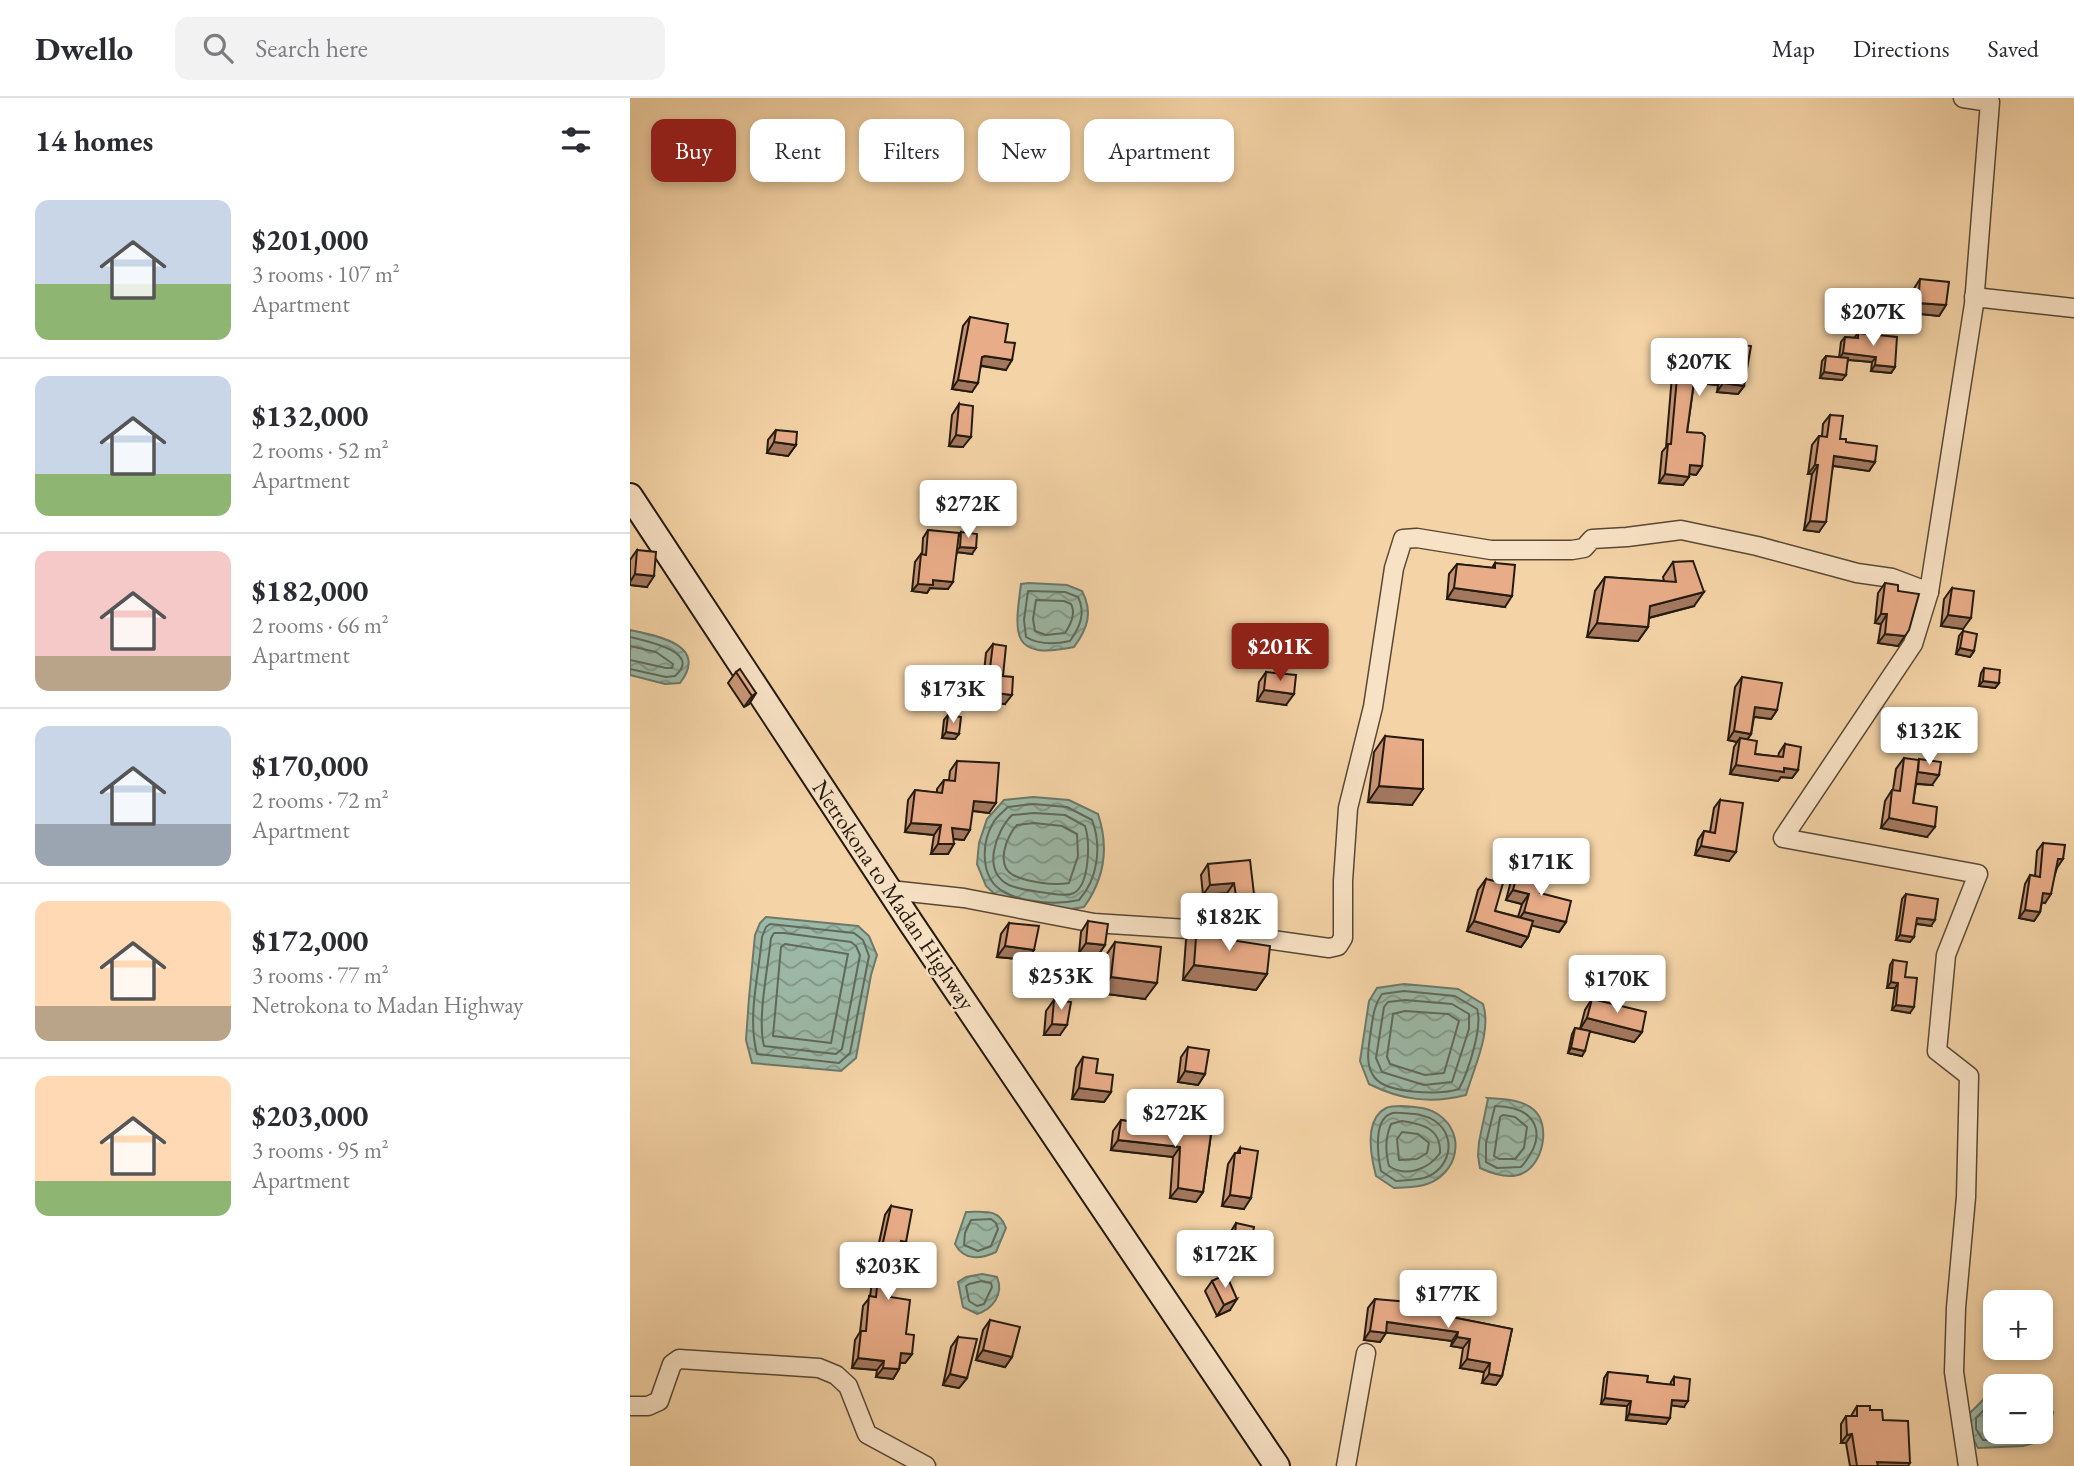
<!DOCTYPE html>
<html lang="en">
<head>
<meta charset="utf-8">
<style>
	body { margin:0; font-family:"EB Garamond",serif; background:#f2f2f3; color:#2b2b33; height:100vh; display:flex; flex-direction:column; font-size:26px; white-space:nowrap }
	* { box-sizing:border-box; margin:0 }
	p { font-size:23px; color:#7c7c81 }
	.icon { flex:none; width:38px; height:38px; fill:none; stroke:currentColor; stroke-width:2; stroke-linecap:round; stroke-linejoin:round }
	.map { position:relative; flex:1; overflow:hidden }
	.details { display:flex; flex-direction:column; background:#fff; width:630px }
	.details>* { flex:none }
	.banner { position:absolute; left:21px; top:21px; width:665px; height:63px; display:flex; gap:14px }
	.controls { position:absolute; left:1353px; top:1192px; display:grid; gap:14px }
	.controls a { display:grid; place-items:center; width:70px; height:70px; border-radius:14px; background:#fff; box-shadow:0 4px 10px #0003; font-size:35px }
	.price { position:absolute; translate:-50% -60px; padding:0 16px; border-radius:7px; background:#fff; color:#222; font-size:23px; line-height:46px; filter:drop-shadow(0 2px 4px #0008) }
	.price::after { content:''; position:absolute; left:50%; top:42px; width:21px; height:16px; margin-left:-10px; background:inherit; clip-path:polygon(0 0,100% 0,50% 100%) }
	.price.active { background:#8f2418; color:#fff }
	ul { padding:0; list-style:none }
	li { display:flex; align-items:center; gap:21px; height:175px; padding:0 35px }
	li+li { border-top:2px solid #e1e1e2 }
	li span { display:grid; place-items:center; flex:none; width:196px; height:140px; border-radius:14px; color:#555 }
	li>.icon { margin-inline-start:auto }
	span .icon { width:84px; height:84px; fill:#fffc; stroke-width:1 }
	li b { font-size:30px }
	h2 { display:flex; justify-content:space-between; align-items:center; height:84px; padding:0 35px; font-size:30px }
	.pill { padding:0 24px; border-radius:14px; background:#fff; box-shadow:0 4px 10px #0003; font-size:24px; line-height:63px }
	.pill.active { background:#8f2418; color:#fff }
	header { display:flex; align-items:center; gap:42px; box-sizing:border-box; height:98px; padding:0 35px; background:#fff; border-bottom:2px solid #e1e1e2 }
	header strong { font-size:33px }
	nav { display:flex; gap:38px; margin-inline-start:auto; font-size:24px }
	.search { width:490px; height:63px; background:#f2f2f3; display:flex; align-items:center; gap:18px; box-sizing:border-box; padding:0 24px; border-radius:14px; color:#7c7c81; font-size:26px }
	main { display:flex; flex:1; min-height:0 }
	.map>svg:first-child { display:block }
	.water { fill:url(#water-waves); stroke:#6c796a; stroke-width:2 }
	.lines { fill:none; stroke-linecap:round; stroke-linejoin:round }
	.shore { stroke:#60695a; stroke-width:2 }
	.minor-casing { stroke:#584835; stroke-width:21 }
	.secondary-casing { stroke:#241a0f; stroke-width:28 }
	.minor { stroke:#f8e2c5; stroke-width:18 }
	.secondary { stroke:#f8e2c5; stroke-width:24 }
	.wall { fill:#c89475; stroke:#241a0f; stroke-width:2 }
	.shaded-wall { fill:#a3785f; stroke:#241a0f; stroke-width:2 }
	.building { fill:#e9ac88; stroke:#241a0f; stroke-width:2 }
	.labels { text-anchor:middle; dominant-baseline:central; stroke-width:5; stroke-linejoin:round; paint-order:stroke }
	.street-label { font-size:23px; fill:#241a0f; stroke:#f8e2c5 }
</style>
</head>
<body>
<header>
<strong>Dwello</strong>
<div class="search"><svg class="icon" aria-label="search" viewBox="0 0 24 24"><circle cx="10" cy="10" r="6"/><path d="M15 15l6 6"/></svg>Search here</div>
<nav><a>Map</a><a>Directions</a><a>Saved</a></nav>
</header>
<main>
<section class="details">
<h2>14 homes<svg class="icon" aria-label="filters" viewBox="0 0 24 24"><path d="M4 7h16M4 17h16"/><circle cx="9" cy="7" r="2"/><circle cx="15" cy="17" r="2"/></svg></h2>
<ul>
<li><span style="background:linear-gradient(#c9d6e8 60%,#8fb573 0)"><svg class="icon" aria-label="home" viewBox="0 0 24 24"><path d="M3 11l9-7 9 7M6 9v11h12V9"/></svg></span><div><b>$201,000</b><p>3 rooms · 107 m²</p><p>Apartment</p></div></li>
<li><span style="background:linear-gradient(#c9d6e8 70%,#8fb573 0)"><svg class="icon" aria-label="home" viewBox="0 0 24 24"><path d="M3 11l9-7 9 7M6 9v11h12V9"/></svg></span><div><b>$132,000</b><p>2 rooms · 52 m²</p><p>Apartment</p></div></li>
<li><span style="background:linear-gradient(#f6c9c9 75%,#b9a48a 0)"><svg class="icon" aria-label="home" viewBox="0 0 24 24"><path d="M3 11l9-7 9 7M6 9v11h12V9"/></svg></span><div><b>$182,000</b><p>2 rooms · 66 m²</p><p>Apartment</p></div></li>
<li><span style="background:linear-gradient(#c9d6e8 70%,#9aa5b1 0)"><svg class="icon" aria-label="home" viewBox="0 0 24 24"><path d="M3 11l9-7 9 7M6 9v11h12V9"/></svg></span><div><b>$170,000</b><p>2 rooms · 72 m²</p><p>Apartment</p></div></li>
<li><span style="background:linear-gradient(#ffd9b3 75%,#b9a48a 0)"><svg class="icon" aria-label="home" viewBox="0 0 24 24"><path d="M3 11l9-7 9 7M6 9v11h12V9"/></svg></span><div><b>$172,000</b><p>3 rooms · 77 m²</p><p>Netrokona to Madan Highway</p></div></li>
<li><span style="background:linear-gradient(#ffd9b3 75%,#8fb573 0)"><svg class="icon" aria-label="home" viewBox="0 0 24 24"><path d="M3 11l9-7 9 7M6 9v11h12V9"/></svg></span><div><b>$203,000</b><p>3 rooms · 95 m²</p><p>Apartment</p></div></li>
</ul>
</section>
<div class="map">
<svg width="1444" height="1368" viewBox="0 0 1444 1368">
	<defs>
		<pattern id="water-waves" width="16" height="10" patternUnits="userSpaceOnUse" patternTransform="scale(1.75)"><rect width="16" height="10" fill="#9cb8a6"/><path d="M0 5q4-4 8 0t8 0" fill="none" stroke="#7f9586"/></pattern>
	</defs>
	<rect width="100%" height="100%" fill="#f4d3a6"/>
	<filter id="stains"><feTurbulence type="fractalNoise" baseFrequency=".00286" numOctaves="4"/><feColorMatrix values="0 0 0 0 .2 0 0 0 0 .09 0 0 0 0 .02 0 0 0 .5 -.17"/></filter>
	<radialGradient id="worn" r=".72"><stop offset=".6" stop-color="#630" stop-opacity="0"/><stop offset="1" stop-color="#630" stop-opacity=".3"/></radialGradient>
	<g class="water">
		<path d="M399,485L437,487L452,493C463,514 458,530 444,549C381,562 384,538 391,486Z"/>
		<path d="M0,532C28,538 79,547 50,585L35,586L0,577Z"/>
		<path d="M403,699L439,702L468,716C479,749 475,780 454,809L435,812L370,801L356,788L347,766L349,745L357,721L374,702Z"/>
		<path d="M136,819L228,828L239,838L247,857L241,877L226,960L211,973L122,965L116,942L119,900L125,837L130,825Z"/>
		<path d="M774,886L828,891L853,906C862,934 844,969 836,997C801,1006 771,1002 739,986L730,963L739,903L747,890Z"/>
		<path d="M857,1000C873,1001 892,1001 904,1012C921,1027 913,1066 893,1075C880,1082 863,1076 850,1070L848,1058L849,1044L858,1001Z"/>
		<path d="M772,1008C785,1009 798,1009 809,1017C837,1037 827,1076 797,1086C787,1090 774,1089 764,1090L746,1078C741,1059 733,1022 756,1010C760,1008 767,1008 772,1008Z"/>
		<path d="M336,1114C355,1114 369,1110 376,1130L366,1154C351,1161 334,1163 325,1146Z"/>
		<path d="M352,1176L367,1179C374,1196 363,1211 347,1216L333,1209L328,1184L336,1179Z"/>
		<path d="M1365,1298V1334H1410L1411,1302H1412L1423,1314L1418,1341L1393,1348L1348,1350L1339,1333L1338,1317L1354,1301Z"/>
	</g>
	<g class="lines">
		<g class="shore">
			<path d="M398,493L435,494L448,499C456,515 450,529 440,543C426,546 409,547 396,539L394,522Z"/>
			<path d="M406,502L434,503L441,506C446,515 441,526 435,535L416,537L405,533L403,521Z"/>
			<path d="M0,539C16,543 73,554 45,578L36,579L0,571"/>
			<path d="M0,548L26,554L43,566L42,570H36L0,562"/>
			<path d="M403,706L437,709L462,722C472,748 468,781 449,802C427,807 394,805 374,794C350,781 351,746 363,725C366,719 373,714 378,709Z"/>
			<path d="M404,715L435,717L455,728C460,743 460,786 444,795C436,799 425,796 417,795C404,793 391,792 379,787C351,773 366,733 382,717Z"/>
			<path d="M404,725L432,728L447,736L448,758L439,785C424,788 397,784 383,777C365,767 377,737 387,727Z"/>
			<path d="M140,826L224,835L233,842L239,858L220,955L209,965L127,956C117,919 129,876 132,839L136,829Z"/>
			<path d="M154,835L221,844L226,848L230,857L212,951L206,956L134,948C127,921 138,870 141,840L144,835Z"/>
			<path d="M155,846L218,856L201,945L143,938L151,849Z"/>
			<path d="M774,893L825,898L847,911C853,929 838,974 829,991C811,997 758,996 745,980C734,967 739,947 741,932C743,919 744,907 752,896Z"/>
			<path d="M775,902L822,906L839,916V931L822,984L794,987L752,974L746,960L754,909L758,904Z"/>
			<path d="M775,913L818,916L829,923L814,975L795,977L760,966L757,959L763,916Z"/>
			<path d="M865,1008C908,1009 919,1037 891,1069L867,1070L856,1064V1045Z"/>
			<path d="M772,1015C783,1016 795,1016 805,1023C828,1039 820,1072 794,1080C785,1082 775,1082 766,1083L751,1073C748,1059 743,1023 760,1016C764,1014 768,1015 772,1015Z"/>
			<path d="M873,1017L885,1019L897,1029L894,1050L885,1061H869L864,1058L870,1019Z"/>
			<path d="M772,1023C792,1026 811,1030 810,1055C799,1071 776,1080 759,1068C755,1053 755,1040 761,1026Z"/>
			<path d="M772,1034L788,1036L799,1045L797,1055L787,1061L769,1062L767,1041Z"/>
			<path d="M361,1121L366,1125L368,1131L361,1148L348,1153L334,1147L335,1135L341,1122Z"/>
			<path d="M352,1183L361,1185L362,1189L354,1206L347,1208L339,1203L336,1188L339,1186Z"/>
			<path d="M1365,1305L1358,1308L1346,1320V1331L1353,1342L1392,1341L1410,1336L1415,1317L1410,1311"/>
		</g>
		<defs>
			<g id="minor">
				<path d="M1333,0L1360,4L1344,206L1299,494L1283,546L1153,740L1348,776L1316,857L1307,953L1339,978L1336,1099L1326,1210L1324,1274L1338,1368"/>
				<path d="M1344,199L1444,210"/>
				<path d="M260,792L334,800L464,825L573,832L699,850L708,848L713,840V783L718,710L743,609L764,470L773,441L787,440L861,452H942L954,450L962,441L997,439L1051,432L1127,448L1227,475L1262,480L1299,494"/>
				<path d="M0,1308H18L29,1303L42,1266L49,1261L189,1270L206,1277L218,1288L237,1336L296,1368"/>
				<path d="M716,1368L736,1255"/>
			</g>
			<path id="secondary" d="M0,398L281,825L647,1368"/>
		</defs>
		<use href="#minor" class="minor-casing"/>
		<use href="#secondary" class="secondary-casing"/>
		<use href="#minor" class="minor"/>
		<use href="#secondary" class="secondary"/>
	</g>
	<g class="wall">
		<path d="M1290,181L1316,207L1309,218L1281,215L1283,192Z"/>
		<path d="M340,219L375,244L376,272L351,268L342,294L322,291L333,228Z"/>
		<path d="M1228,235L1265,269L1261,275L1241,273L1242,264L1218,262L1212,282L1190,280L1192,263L1196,258L1209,260L1211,244L1215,239L1224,240Z"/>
		<path d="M1050,246L1101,251L1104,246L1114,288L1108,296L1087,294L1088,287L1064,285L1057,334L1072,368L1066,377L1059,376L1053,387L1029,385L1032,354L1036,349L1044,254Z"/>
		<path d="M329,306L333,349L319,348L322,317Z"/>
		<path d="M1200,317L1210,341L1245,364L1239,373L1203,368L1189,434L1174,432L1182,376H1178L1182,347L1189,338H1192L1193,326Z"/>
		<path d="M146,332L166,347L158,358L137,355L138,342Z"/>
		<path d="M298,432L329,438L331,434L342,456L327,454L318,491L300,490L297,495L282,493L285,464L291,456L292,457L293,440Z"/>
		<path d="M7,452L17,489L0,487V462Z"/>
		<path d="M1043,464L1064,508L1019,520L1018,529L1008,543L957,539L965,493L975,479L1034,483L1033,479Z"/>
		<path d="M865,465L875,509L817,501L819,476L827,466L862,470Z"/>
		<path d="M1255,485L1268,493V548L1248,545L1251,526L1245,525L1248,495Z"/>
		<path d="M1322,490L1333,531L1311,528L1314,501Z"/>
		<path d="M1333,533L1344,553L1340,559L1326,556L1329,538Z"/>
		<path d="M363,546L373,578L375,606L351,603L356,555Z"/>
		<path d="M1354,570L1369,585L1365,590L1349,588L1351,575Z"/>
		<path d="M106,574L126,595L119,606L114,609L98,585Z"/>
		<path d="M636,574L656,607L627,603L629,584Z"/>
		<path d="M1112,579L1147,612L1141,621L1124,619L1121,636L1117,641L1125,656L1148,659L1149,655L1155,646L1168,672L1162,680L1151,679L1148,683L1100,676L1104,649L1107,644L1098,642L1105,589Z"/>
		<path d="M318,617L325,641L312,640L314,622Z"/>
		<path d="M755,638L782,707L738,704L744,654Z"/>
		<path d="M1274,660L1302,687L1286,686L1283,705L1297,739L1251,730L1255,703L1262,692H1263L1266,671Z"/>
		<path d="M327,663L359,715L342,713L334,742L323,741L318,756H301L304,737L275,734L278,702L285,692L307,695V691L314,682H319L320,673Z"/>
		<path d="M1090,702L1099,763L1065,757L1068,742L1074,733L1080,734L1084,710Z"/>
		<path d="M1413,745L1427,770L1415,805L1412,804L1410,814L1404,823L1389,820L1395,786L1400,777L1405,778L1407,753Z"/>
		<path d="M578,766L624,796L616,807L598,809L597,795L573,797L571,777Z"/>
		<path d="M888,773L910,795L936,824L929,834L902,827L898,839L891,849L837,833L848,792L856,781L865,813L888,819L892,806L876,802L881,783Z"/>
		<path d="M1276,796L1301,828L1286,826L1280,844L1266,842L1272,801Z"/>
		<path d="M458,823L475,847L468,857L449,855L451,834Z"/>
		<path d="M379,825L397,862L367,859L371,836Z"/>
		<path d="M567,826L581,839L637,876L626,892L553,882L556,842Z"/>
		<path d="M485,844L515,901L469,895L474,860Z"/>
		<path d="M1263,862L1275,879L1280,915L1262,912L1265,890H1257L1260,867Z"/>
		<path d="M962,901L1012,934L1004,944L960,933L952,958L938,955L942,936L945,930L950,931L955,912Z"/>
		<path d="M424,902L430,937H414L416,913Z"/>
		<path d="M558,949L575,976L568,987L548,984L551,959Z"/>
		<path d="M453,959L481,994L474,1004L442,1001L446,970Z"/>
		<path d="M491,1022L581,1036L573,1094L566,1104L540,1100L543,1059L481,1052L483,1033Z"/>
		<path d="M610,1050L614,1111L592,1108L598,1066L605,1055H607Z"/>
		<path d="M261,1108L270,1153L263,1167L260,1199L276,1236L282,1256L275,1265H270L269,1271L263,1281L246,1279L247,1272L222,1270L225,1242L230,1234L233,1208L240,1199L244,1168L255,1117Z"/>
		<path d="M606,1125L622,1139L628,1155L621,1164L588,1158L591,1144L597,1134L600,1135Z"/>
		<path d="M582,1183L600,1212L587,1218L575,1193Z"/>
		<path d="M745,1201L801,1215L882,1231L872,1278L866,1287L852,1285L854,1274L830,1270L833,1250L821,1248L822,1243L756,1234L750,1244L734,1242L738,1210Z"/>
		<path d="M360,1222L382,1259L375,1269L346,1262L353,1232Z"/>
		<path d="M328,1239L337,1280L329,1290L313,1287L321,1249Z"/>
		<path d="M978,1274L1017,1284L1040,1287L1041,1284L1044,1279L1054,1309L1041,1307L1036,1326L996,1322L997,1308L971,1306L974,1280Z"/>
		<path d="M1227,1308L1240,1312L1253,1322L1278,1368H1220L1216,1345H1211V1326L1216,1318H1221Z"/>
	</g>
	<g class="shaded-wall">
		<path d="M1288,205L1316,207L1309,218L1281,215Z"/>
		<path d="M1213,255L1246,259L1242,264L1209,261Z"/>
		<path d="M355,258L382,262L376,272L348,267L352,259Z"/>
		<path d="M1245,267L1265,269L1261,275L1241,273Z"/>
		<path d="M1194,274L1216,277L1212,282L1190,280Z"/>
		<path d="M1065,276L1094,279L1088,287L1059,284Z"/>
		<path d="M328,282L348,285L342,294L322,291Z"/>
		<path d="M1093,285L1114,288L1108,296L1087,294Z"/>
		<path d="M326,337L341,339L333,349L319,348Z"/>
		<path d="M144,344L166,347L158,358L137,355Z"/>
		<path d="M1204,358L1245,364L1239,373L1198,367Z"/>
		<path d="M1060,367L1072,368L1066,377L1054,375Z"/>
		<path d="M1185,367H1188L1182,376H1178Z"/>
		<path d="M1035,376L1059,379L1053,387L1029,385Z"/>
		<path d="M1180,423L1196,424L1189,434L1174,432Z"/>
		<path d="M330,449L346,450L342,456L326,454Z"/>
		<path d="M5,476L24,478L17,489L0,487V484Z"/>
		<path d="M303,482L323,484L318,491L300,490L297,495L282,493L288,486Z"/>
		<path d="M824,490L882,498L875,509L817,501Z"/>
		<path d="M1074,494L1064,508L1010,522L1020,508Z"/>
		<path d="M1251,516H1257L1251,526L1245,525Z"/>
		<path d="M1318,517L1341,520L1333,531L1311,528Z"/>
		<path d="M967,525L1018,529L1008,543L957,539Z"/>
		<path d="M1255,536L1275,538L1268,548L1248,545Z"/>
		<path d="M1330,550L1344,553L1340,559L1326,556Z"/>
		<path d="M1353,583L1369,585L1365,590L1349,588Z"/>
		<path d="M634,592L664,596L656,607L627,603Z"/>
		<path d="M357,594L382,597L375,606L351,603Z"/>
		<path d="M126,595L119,606L114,609L122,598Z"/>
		<path d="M1125,609L1147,612L1141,621L1119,618Z"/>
		<path d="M1104,633L1121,636L1115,645L1110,640L1107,644L1098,642Z"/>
		<path d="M316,634L329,636L325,641L312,640Z"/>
		<path d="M1106,667L1154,670L1168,672L1162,680L1151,679L1148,683L1100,676Z"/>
		<path d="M1288,674L1309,677L1302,687L1280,685Z"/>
		<path d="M749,688L793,691L782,707L738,704Z"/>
		<path d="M344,703L366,705L359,715L337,712Z"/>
		<path d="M1259,720L1305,729L1297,739L1251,730Z"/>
		<path d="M281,725L311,727L304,737L275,734Z"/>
		<path d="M322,730L340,732L334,742L315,740Z"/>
		<path d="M308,746H324L318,756H301Z"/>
		<path d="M1071,748L1106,754L1099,763L1065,757Z"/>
		<path d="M1428,761H1433L1427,770L1422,769Z"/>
		<path d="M604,785L597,795L573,797L580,787Z"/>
		<path d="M883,792L899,796L892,806L876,802Z"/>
		<path d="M1413,795L1421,796L1415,805L1407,803Z"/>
		<path d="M624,796L616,807L598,809L606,798Z"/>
		<path d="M1395,812L1410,814L1404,823L1389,820Z"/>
		<path d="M894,814L936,824L929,834L887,824Z"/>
		<path d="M1287,820L1305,822L1301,828L1283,825Z"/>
		<path d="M844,823L898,839L891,849L837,833Z"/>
		<path d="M1270,837L1284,839L1280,844L1266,842Z"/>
		<path d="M456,845L475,847L468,857L449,855Z"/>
		<path d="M375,848L404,852L397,862L367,859Z"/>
		<path d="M564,867L637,876L626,892L553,882Z"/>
		<path d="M481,879L527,885L515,901L469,895Z"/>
		<path d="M1261,884L1268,885L1265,890H1257Z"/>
		<path d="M1266,907L1284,909L1280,915L1262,912Z"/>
		<path d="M957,920L1012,934L1004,944L950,931Z"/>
		<path d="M422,926L437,927L430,937H414Z"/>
		<path d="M941,950L955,953L952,958L938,955Z"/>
		<path d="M555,973L575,976L568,987L548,984Z"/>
		<path d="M449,990L481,994L474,1004L442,1001Z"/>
		<path d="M488,1042L550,1049L543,1059L481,1052Z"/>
		<path d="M548,1090L573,1094L566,1104L540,1100Z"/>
		<path d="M600,1097L621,1100L614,1111L592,1108Z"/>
		<path d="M271,1143L276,1144L270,1153Z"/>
		<path d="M595,1149L628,1155L621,1164L588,1158Z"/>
		<path d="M607,1201L600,1212L587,1218L594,1207Z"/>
		<path d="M757,1224L828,1234L822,1243L751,1234Z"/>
		<path d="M740,1233L756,1235L750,1244L734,1242Z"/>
		<path d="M827,1239L840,1241L833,1250L821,1248Z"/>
		<path d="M353,1252L382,1259L375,1269L346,1262Z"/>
		<path d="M271,1255L282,1256L275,1265L264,1264Z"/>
		<path d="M228,1260L254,1263L247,1272L222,1270Z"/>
		<path d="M837,1261L860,1265L854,1274L830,1270Z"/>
		<path d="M253,1270L269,1271L263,1281L246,1279Z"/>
		<path d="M320,1276L337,1280L329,1290L313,1287Z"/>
		<path d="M859,1276L872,1278L866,1287L852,1285Z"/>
		<path d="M975,1300L1001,1303L997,1308L971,1306Z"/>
		<path d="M1042,1302L1058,1303L1054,1309L1038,1307Z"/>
		<path d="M999,1316L1040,1320L1036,1326L996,1322Z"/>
		<path d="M1222,1336L1216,1345H1211L1217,1337Z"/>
		<path d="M1247,1364L1280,1365L1278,1368H1244Z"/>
	</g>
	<g class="building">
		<path d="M1290,181L1319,184L1316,207L1288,205Z"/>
		<path d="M340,219L378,226L375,244L385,245L382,262L355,258L352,259L348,285L328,282Z"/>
		<path d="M1228,235L1267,239L1265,269L1245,267L1246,259L1213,255L1215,239L1228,240Z"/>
		<path d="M1050,246L1103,251L1104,246L1121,248L1114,288L1093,285L1094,279L1065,276L1057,334L1072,335L1075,338L1072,368L1060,367L1059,379L1035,376L1038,346H1041Z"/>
		<path d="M1196,258L1218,260L1216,277L1194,274Z"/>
		<path d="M329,306L343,308L341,339L326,337Z"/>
		<path d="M1200,317L1213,318L1210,341H1216V344L1247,348L1245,364L1204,358L1196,424L1180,423L1188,367H1185L1189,338L1197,339Z"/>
		<path d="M146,332L167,334L166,347L144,344Z"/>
		<path d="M298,432L329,435L323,484L303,482V487L288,486L291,456L296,457Z"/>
		<path d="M331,434L347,436L346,450L330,449Z"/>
		<path d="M7,452L26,454L24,478L5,476Z"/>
		<path d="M1063,463L1074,494L1020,508L1018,529L967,525L975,479L1046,484L1043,464Z"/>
		<path d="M865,465L885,467L882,498L824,490L827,466L865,470Z"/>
		<path d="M1255,485L1268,487V493L1289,496L1279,532L1275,538L1255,536L1257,516H1251Z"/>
		<path d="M1322,490L1344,493L1341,520L1318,517Z"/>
		<path d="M1333,533L1347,536L1344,553L1330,550Z"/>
		<path d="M363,546L376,548L373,578L383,579L382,597L357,594Z"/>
		<path d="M1354,570L1370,572L1369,585L1353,583Z"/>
		<path d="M110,571L126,595L122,598L106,574Z"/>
		<path d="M636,574L666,577L664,596L634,592Z"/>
		<path d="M1112,579L1152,585L1147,612L1125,609L1121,636L1104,633Z"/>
		<path d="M318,617L331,619L329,636L316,634Z"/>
		<path d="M755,638L793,642V691L749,688Z"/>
		<path d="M1110,640L1127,643L1125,656L1153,659L1155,646L1171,649L1168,672L1154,670V674L1106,667Z"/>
		<path d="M1274,660L1289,662L1283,705L1307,709L1305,729L1259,720L1262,692L1270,693Z"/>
		<path d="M1289,661L1311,664L1309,677L1288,674Z"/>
		<path d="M327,663L369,665L366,705L344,703L340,732L322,730L324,746H308L311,727L281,725L285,692L312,695L314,682L325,683Z"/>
		<path d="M1090,702L1113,705L1106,754L1071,748L1074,733L1085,735Z"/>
		<path d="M1413,745L1435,747L1433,761H1428L1421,796L1413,795L1410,814L1395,812L1400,777L1410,779Z"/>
		<path d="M620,762L624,796L606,798L604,785L580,787L578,766Z"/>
		<path d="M888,773L914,780L910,795L941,803L936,824L894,814L899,796L883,792Z"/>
		<path d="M856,781L873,785L865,813L903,823L898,839L844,823Z"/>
		<path d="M1276,796L1308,801L1305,822L1287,820L1284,839L1270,837Z"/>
		<path d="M458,823L478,826L475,847L456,845Z"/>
		<path d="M379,825L409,828L404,852L375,848Z"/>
		<path d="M567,826L581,827V839L640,848L637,876L564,867Z"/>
		<path d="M485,844L531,849L527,885L481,879Z"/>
		<path d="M1263,862L1277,864L1275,879L1287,880L1284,909L1266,907L1268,885L1261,884Z"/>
		<path d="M962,901L1016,914L1012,934L957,920Z"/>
		<path d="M424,902L441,904L437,927L422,926Z"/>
		<path d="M945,930L960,933L955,953L941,950Z"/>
		<path d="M558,949L579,952L575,976L555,973Z"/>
		<path d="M453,959L468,961L466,975L483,977L481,994L449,990Z"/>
		<path d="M491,1022L581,1036L573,1094L548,1090L550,1049L488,1042Z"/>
		<path d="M610,1050L628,1053L621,1100L600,1097L605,1055H610Z"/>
		<path d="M261,1108L282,1112L276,1144L271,1143L269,1160L264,1159L260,1199L280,1202L276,1236L284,1237L282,1256L271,1255L269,1271L253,1270L254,1263L228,1260L231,1233H236L239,1198L246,1199L250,1158Z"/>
		<path d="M606,1125L624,1129L622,1139L631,1140L628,1155L595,1149L597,1134L605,1136Z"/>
		<path d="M596,1176L607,1201L594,1207L582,1183Z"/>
		<path d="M745,1201L802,1206L801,1215L882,1231L872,1278L859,1276L860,1265L837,1261L840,1241L827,1239L828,1234L757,1224L756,1235L740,1233Z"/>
		<path d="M360,1222L390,1229L382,1259L353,1252Z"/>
		<path d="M328,1239L347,1241L337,1280L320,1276Z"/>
		<path d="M978,1274L1018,1278L1017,1284L1044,1287V1279L1060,1281L1058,1303L1042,1302L1040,1320L999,1316L1001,1303L975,1300Z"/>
		<path d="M1227,1308H1240V1312H1252L1253,1322L1278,1323L1280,1365L1247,1364L1248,1368H1227L1222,1336L1217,1337L1216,1318H1227Z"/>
	</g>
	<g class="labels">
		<g class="street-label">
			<text transform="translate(264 797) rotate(56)">Netrokona to Madan Highway</text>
		</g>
	</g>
	<rect width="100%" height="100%" filter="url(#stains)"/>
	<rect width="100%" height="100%" fill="url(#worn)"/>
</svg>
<div class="controls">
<a>+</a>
<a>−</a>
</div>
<b class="price" style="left:1243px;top:250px">$207K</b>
<b class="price" style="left:1069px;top:300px">$207K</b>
<b class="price" style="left:338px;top:442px">$272K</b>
<b class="price active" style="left:650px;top:585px">$201K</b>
<b class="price" style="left:323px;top:627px">$173K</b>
<b class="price" style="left:1299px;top:669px">$132K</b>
<b class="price" style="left:911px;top:800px">$171K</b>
<b class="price" style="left:599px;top:855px">$182K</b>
<b class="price" style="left:431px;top:914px">$253K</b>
<b class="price" style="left:987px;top:917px">$170K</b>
<b class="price" style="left:545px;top:1051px">$272K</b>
<b class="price" style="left:595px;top:1192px">$172K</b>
<b class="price" style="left:258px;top:1204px">$203K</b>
<b class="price" style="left:818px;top:1232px">$177K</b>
<div class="banner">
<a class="pill active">Buy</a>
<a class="pill">Rent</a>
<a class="pill">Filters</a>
<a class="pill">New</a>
<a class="pill">Apartment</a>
</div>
</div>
</main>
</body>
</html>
